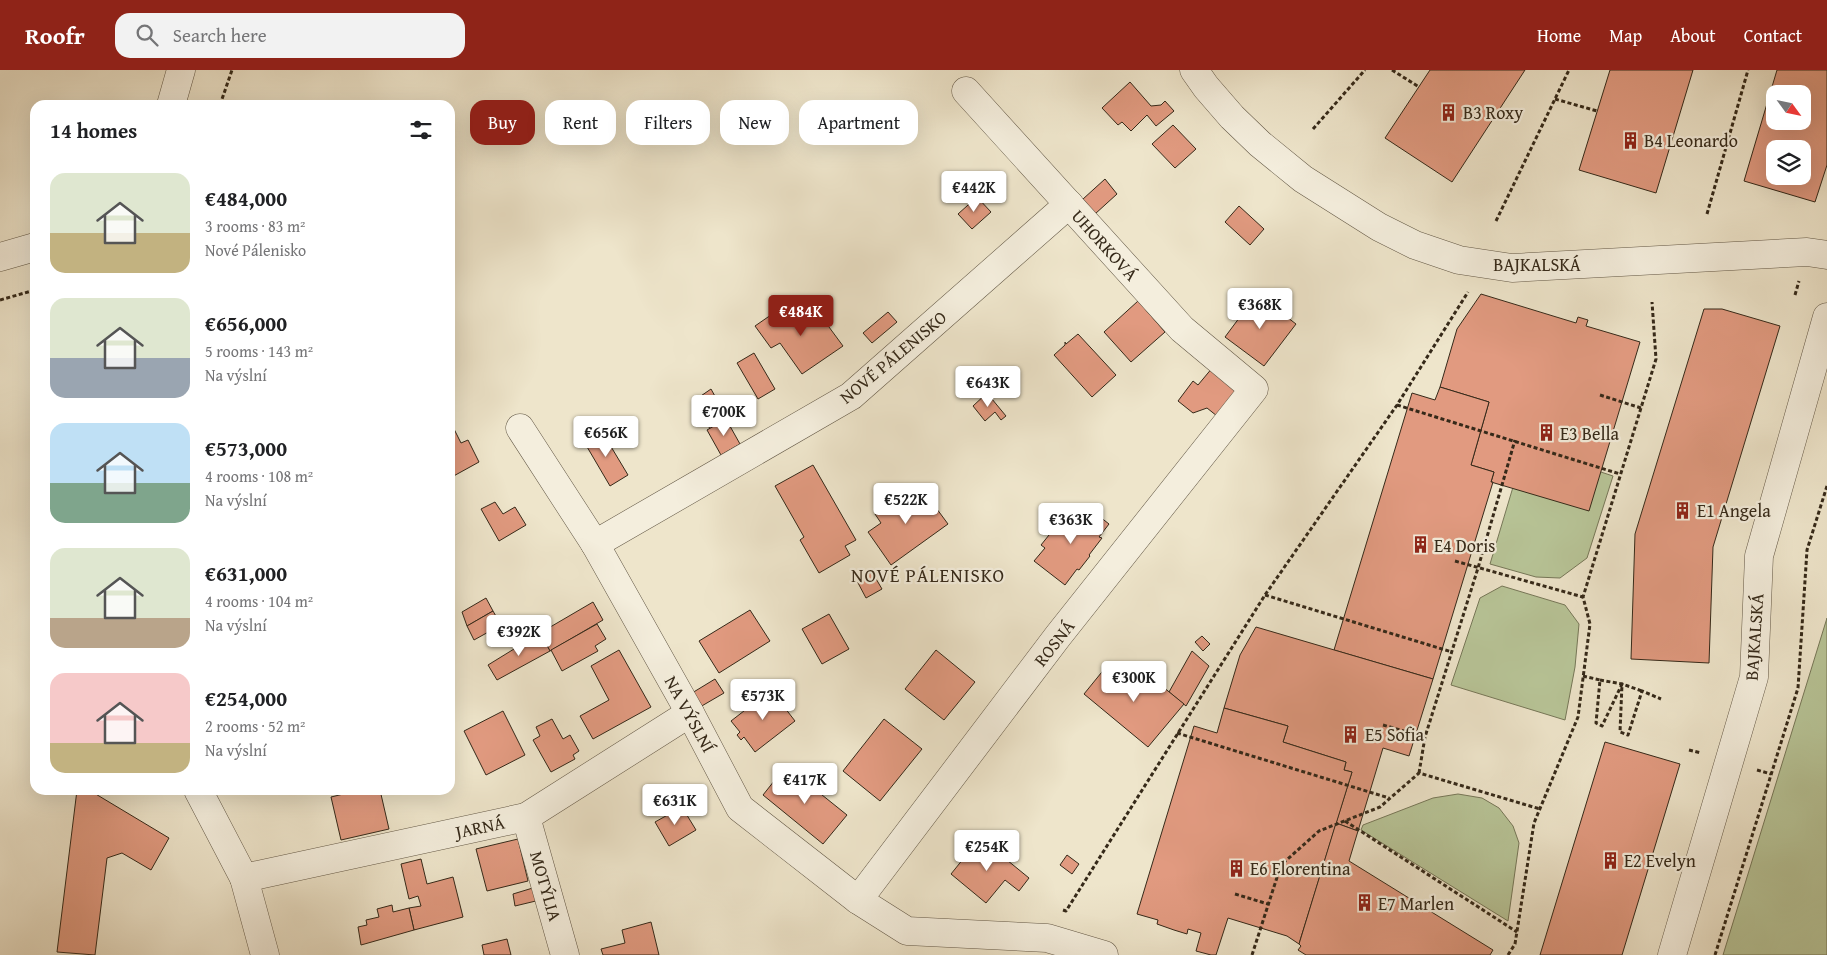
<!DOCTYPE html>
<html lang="en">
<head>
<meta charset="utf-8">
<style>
	body { margin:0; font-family:"Gentium Book Plus",serif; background:#f2f2f2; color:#202124; height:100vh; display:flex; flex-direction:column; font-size:19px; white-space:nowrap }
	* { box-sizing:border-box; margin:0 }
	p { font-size:16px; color:#757577 }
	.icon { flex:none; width:28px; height:28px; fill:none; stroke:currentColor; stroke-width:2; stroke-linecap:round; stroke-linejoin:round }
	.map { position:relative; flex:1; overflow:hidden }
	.side { position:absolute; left:30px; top:30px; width:425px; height:695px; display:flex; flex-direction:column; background:#fff; border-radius:15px; box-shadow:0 5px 20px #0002 }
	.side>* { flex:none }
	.guide { position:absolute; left:470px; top:30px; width:475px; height:45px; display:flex; gap:10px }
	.needle { width:32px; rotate:123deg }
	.controls { position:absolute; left:1766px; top:15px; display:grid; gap:10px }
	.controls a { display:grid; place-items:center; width:45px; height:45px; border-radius:10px; background:#fff; box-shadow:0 5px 20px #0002; font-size:25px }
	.price { position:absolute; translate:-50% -42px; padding:0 11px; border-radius:5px; background:#fff; color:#222; font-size:16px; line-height:32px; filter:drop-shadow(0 1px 2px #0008) }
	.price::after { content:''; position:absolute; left:50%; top:30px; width:15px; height:11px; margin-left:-8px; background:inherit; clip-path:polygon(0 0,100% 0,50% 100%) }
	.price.current { background:#8f2418; color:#fff }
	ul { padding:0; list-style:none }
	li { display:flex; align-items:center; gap:15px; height:125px; padding:0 20px }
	li span { display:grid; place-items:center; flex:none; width:140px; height:100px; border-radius:15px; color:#555 }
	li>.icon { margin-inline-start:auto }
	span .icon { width:60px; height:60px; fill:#fffc; stroke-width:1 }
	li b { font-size:21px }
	h2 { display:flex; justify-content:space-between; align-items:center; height:60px; padding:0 20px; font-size:21px }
	.tag { padding:0 18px; border-radius:15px; background:#fff; box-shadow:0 5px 20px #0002; font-size:18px; line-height:45px }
	.tag.current { background:#8f2418; color:#fff }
	header { display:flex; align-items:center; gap:30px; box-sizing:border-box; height:70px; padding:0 25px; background:#8f2418; color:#fff }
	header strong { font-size:24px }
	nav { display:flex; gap:28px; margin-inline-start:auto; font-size:18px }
	.search { width:350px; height:45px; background:#f2f2f2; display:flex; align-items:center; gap:12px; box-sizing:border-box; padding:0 18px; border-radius:15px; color:#757577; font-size:19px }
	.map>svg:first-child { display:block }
	.green { fill:#b8c598; stroke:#767758 }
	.building { fill:#e19a80; stroke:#352919; fill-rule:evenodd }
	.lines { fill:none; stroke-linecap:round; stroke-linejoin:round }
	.minor-casing { stroke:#635846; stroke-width:29 }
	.path { stroke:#352919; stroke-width:3; stroke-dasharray:4 2.5; stroke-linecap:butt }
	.minor { stroke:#f4eedd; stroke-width:28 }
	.labels { text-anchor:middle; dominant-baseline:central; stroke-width:4.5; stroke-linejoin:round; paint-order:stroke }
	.poi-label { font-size:18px; fill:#352919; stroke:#f4eedd; text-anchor:start }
	.street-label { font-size:18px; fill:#352919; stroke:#f4eedd }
	.neighbourhood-label { font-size:19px; letter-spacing:1px; fill:#352919; stroke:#f4eedd }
</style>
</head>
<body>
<header>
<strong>Roofr</strong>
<div class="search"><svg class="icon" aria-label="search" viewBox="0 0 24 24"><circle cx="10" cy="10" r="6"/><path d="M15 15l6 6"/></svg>Search here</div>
<nav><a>Home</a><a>Map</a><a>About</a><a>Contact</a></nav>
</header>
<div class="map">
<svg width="1827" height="885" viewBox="0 0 1827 885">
	<rect width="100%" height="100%" fill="#eee5cb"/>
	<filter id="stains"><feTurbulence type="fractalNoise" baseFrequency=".004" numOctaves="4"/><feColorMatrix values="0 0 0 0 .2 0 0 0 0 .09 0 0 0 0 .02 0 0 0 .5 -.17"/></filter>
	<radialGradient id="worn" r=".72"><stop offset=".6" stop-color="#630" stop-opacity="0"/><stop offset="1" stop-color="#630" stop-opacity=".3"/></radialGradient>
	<g class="green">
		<path d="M1525,377L1613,406L1587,488L1560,508L1536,507L1490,494Z"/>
		<path d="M1502,516L1565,535L1579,554L1575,597L1565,650L1451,615L1480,528Z"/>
		<path d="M1827,548V885H1723Z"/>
		<path d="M1458,724L1482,728L1499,738L1513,756L1519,773L1508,851L1361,760L1363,755L1433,728Z"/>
	</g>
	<g class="building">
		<path d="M1430,0H1525L1452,112L1385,68Z"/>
		<path d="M1610,0H1693L1656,123L1579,100Z"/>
		<path d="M1777,0H1827V95L1815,132L1744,111ZM1775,24H1802V51H1775ZM1775,79H1802V106H1775Z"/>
		<path d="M1130,12L1151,36L1161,35L1165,31L1174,41L1156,56L1147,45L1131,61L1122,52L1118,55L1102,38Z"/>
		<path d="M1173,55L1196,79L1175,98L1152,74Z"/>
		<path d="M1105,109L1117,124L1095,144L1083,129Z"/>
		<path d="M977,127L991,142L972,159L958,144Z"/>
		<path d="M1239,136L1264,159L1250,175L1225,152Z"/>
		<path d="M1257,224L1296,254L1264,296L1225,267Z"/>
		<path d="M1481,224L1576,253L1578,247L1588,250L1586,256L1640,272L1589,441L1491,412L1494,402L1471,395L1489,332L1440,317L1457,259Z"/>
		<path d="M1138,231L1165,262L1131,292L1104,262Z"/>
		<path d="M812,234L843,276L802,304L780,273L771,278L755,256L781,238L790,249Z"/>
		<path d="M1704,239H1722L1780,256L1713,477L1709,593L1631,589L1635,464Z"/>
		<path d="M888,242L897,252L872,273L863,263Z"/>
		<path d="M1078,264L1116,305L1092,327L1054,285L1065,275V272L1066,274Z"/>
		<path d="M754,283L775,319L758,329L737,293Z"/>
		<path d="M1213,297L1242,322L1217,346L1207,338L1193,343L1178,331L1193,311L1198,315Z"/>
		<path d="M1440,317L1489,332L1471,395L1494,402L1491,412H1493L1433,609L1334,580L1412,323L1435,330Z"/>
		<path d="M711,319L727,348L710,359L695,330Z"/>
		<path d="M987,323L1006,346L1001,350L995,342L985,351L973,336Z"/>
		<path d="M726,349L740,374L721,385L707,360Z"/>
		<path d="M453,357L461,373L468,370L479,392L450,408V359Z"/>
		<path d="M601,360L628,405L610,416L583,370Z"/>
		<path d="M813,395L856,470L845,476L850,485L819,503L800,470L804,467L775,416Z"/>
		<path d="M913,417L926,435L931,431L948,454L891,495L868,462L881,453L875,444Z"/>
		<path d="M495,432L503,444L515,437L526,455L499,471L481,439Z"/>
		<path d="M1085,435L1109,454L1099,467L1102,468L1089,485L1090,486L1079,500L1077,499L1065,515L1034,491L1045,478L1041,475L1057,455L1061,458L1069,447L1072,445L1075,448Z"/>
		<path d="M872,502L882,519L866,528L857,511Z"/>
		<path d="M486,528L493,541L467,556L462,542Z"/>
		<path d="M593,532L603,550L550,581L540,563Z"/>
		<path d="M750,540L770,571L719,603L699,571Z"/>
		<path d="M493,541L501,555L474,570L467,556Z"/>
		<path d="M829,544L849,579L822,594L802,559Z"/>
		<path d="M597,554L606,569L595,576L598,581L562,601L551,580Z"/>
		<path d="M1256,557L1433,609L1409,686L1383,678L1358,761L1336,753L1352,702L1344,700L1346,692L1283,672L1288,656L1224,638L1240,585Z"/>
		<path d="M540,563L550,581L497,610L488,595Z"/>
		<path d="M1202,566L1210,574L1203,581L1195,572Z"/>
		<path d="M619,580L651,637L593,669L580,646L609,630L591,596Z"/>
		<path d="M936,580L975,612L944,650L905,619Z"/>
		<path d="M1192,581L1209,596L1186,636L1169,622Z"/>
		<path d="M1110,592L1143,619L1152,608L1184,634L1148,677L1084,624Z"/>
		<path d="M715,609L724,623L700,637L692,623Z"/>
		<path d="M771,620L795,651L755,682L744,667L741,670L737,665L740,662L731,651Z"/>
		<path d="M1224,638L1288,656L1283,672L1346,692L1344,700L1352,702L1299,874L1287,866L1228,848L1216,885H1211L1196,881L1201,863L1188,859L1187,864L1174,860L1157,854L1158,850L1137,844L1194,656L1217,663Z"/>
		<path d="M503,641L525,685L486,705L464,661Z"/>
		<path d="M552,649L563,669L570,665L579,681L573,685L575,689L551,702L533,670L540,666L536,657Z"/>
		<path d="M884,649L922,679L880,731L843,701Z"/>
		<path d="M1605,672L1680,694L1622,885H1540Z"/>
		<path d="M786,696L847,745L823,774L763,725Z"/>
		<path d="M77,720H89L169,768L151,800L122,783L107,788L95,885L57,882Z"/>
		<path d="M360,720H380L389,759L341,770L331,727Z"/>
		<path d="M682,737L696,760L669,776L655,752Z"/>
		<path d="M1336,753L1358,761L1349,791L1493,880L1490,885H1306L1298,880L1301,876L1299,874Z"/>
		<path d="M980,768L1029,808L1019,821L1005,810L986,833L951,804Z"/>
		<path d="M518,769L528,811L487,821L476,779Z"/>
		<path d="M1067,785L1079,794L1072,804L1060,795Z"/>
		<path d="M421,789L427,814L453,807L463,847L414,860L409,838L421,836L418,826L409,829L401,794Z"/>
		<path d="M536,817L540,830L515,836L513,824Z"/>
		<path d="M392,835L393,842L409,838L414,860L361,875L358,857L367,855L366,850L379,847L377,839Z"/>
		<path d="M651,852L659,885H603L601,879L625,873L622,860Z"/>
		<path d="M507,869L511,885H484L482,875Z"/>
	</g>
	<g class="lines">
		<defs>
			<g id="minor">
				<path d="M1194,0L1206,17L1232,47L1260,74L1303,109L1379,157L1415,175L1459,190L1512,198L1807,182L1827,185"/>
				<path d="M171,35L181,0"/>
				<path d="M0,187L35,177"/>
				<path d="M520,358L595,474L690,643L740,738L858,830L907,861L1047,868L1104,885"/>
				<path d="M595,474L851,326L1069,134"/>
				<path d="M198,720L244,808L265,885"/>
				<path d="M526,747L565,885"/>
				<path d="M244,808L526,747L690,643"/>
				<path d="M858,830L1058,566L1254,319L1182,259L966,21"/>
				<path d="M1672,885L1754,607L1759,486L1827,247"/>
			</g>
		</defs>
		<use href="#minor" class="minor-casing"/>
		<g class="path">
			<path d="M1392,0L1419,17"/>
			<path d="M1555,29L1597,41"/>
			<path d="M220,35L232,0"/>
			<path d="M1313,59L1365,0"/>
			<path d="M1707,144L1748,0"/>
			<path d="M1496,151L1569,0"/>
			<path d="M1795,225L1799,211"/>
			<path d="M0,230L35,220"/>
			<path d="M1600,325L1641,338"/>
			<path d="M1397,335L1620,404"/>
			<path d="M1455,491L1583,527"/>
			<path d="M1265,525L1452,582"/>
			<path d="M1583,606L1600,610L1596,653L1602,656L1622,614L1620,662L1628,665L1642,621L1661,629"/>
			<path d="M1600,610L1622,614L1642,621"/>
			<path d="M1383,655L1425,667"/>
			<path d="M1177,663L1389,728"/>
			<path d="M1689,680L1701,683"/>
			<path d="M1757,700L1771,704"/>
			<path d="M1419,703L1425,667L1478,498L1515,370"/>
			<path d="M1345,751L1517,862"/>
			<path d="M1235,824L1268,834"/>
			<path d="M1063,840L1066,841L1265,525L1397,335L1468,222"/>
			<path d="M1252,885L1281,795L1319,761L1380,737L1419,703L1540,739"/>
			<path d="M1508,885L1515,874L1534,753L1578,647L1590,554L1583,527L1656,289L1652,232"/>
			<path d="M1715,885L1798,618L1807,480L1827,416"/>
		</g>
		<use href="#minor" class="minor"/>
	</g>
	<defs>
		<symbol id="building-bare" viewBox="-9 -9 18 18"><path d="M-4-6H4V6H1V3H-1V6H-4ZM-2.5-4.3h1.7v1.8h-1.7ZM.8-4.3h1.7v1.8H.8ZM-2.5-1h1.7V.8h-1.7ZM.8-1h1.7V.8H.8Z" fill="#8f2418" stroke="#f4eedd" stroke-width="2.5" paint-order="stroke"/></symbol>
	</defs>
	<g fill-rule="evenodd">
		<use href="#building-bare" x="1436" y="30" width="25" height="25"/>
		<use href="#building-bare" x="1618" y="58" width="25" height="25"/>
		<use href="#building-bare" x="1534" y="350" width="25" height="25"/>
		<use href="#building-bare" x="1670" y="428" width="25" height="25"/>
		<use href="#building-bare" x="1408" y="462" width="25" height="25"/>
		<use href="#building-bare" x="1338" y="652" width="25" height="25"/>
		<use href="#building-bare" x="1598" y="778" width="25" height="25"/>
		<use href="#building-bare" x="1224" y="786" width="25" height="25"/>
		<use href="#building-bare" x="1352" y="820" width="25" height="25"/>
	</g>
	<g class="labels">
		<g class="poi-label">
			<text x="1463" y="42">B3 Roxy</text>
			<text x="1644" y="70">B4 Leonardo</text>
			<text x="1560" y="363">E3 Bella</text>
			<text x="1697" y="440">E1 Angela</text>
			<text x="1434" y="475">E4 Doris</text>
			<text x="1365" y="664">E5 Sofia</text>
			<text x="1624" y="790">E2 Evelyn</text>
			<text x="1250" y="798">E6 Florentina</text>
			<text x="1378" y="833">E7 Marlen</text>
		</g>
		<g class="street-label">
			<text transform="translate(1105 175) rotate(48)">UHORKOVÁ</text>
			<text x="1537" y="194">BAJKALSKÁ</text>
			<text transform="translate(893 287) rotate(-40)">NOVÉ PÁLENISKO</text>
			<text transform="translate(1754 567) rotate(-86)">BAJKALSKÁ</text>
			<text transform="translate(1054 573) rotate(-52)">ROSNÁ</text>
			<text transform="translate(690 644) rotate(61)">NA VÝSLNÍ</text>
			<text transform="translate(480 757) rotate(-12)">JARNÁ</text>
			<text transform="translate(546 816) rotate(74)">MOTÝLIA</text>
		</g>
		<g class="neighbourhood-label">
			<text x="928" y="505">NOVÉ PÁLENISKO</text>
		</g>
	</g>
	<rect width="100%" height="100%" filter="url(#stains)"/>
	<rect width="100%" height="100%" fill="url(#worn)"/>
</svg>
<div class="controls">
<a><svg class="needle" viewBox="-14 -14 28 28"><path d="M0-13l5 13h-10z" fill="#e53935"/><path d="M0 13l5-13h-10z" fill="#757577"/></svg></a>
<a><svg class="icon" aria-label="layers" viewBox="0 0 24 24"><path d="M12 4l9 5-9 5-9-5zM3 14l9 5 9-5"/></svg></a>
</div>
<b class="price" style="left:974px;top:143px">€442K</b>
<b class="price" style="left:1260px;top:260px">€368K</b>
<b class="price current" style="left:801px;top:267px">€484K</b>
<b class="price" style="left:988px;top:338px">€643K</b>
<b class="price" style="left:724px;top:367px">€700K</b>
<b class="price" style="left:606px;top:388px">€656K</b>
<b class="price" style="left:906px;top:455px">€522K</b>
<b class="price" style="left:1071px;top:475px">€363K</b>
<b class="price" style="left:519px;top:587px">€392K</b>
<b class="price" style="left:1134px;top:633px">€300K</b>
<b class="price" style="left:763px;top:651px">€573K</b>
<b class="price" style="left:805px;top:735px">€417K</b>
<b class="price" style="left:675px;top:756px">€631K</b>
<b class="price" style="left:987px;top:802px">€254K</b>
<div class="guide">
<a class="tag current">Buy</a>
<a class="tag">Rent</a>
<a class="tag">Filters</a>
<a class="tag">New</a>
<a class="tag">Apartment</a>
</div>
<section class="side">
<h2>14 homes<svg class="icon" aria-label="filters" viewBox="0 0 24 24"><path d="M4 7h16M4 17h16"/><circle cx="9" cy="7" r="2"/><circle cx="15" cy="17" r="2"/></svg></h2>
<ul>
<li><span style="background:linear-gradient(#dfe7d0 60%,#c2b280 0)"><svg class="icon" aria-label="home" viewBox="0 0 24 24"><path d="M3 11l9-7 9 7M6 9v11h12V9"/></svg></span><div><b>€484,000</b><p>3 rooms · 83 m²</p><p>Nové Pálenisko</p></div></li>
<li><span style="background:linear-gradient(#dfe7d0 60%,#9aa5b1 0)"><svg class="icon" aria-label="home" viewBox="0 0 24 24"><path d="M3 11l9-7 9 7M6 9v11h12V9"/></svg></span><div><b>€656,000</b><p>5 rooms · 143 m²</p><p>Na výslní</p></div></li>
<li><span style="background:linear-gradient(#bfe0f5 60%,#7fa58c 0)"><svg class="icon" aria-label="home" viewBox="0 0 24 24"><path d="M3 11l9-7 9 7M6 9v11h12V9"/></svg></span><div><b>€573,000</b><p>4 rooms · 108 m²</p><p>Na výslní</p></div></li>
<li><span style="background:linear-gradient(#dfe7d0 70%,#b9a48a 0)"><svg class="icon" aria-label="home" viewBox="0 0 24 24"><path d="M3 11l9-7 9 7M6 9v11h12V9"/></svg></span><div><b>€631,000</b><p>4 rooms · 104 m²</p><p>Na výslní</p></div></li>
<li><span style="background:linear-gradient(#f6c9c9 70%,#c2b280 0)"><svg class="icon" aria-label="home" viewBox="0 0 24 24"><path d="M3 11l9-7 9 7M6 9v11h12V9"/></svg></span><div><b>€254,000</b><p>2 rooms · 52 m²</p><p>Na výslní</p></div></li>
</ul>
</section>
</div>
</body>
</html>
